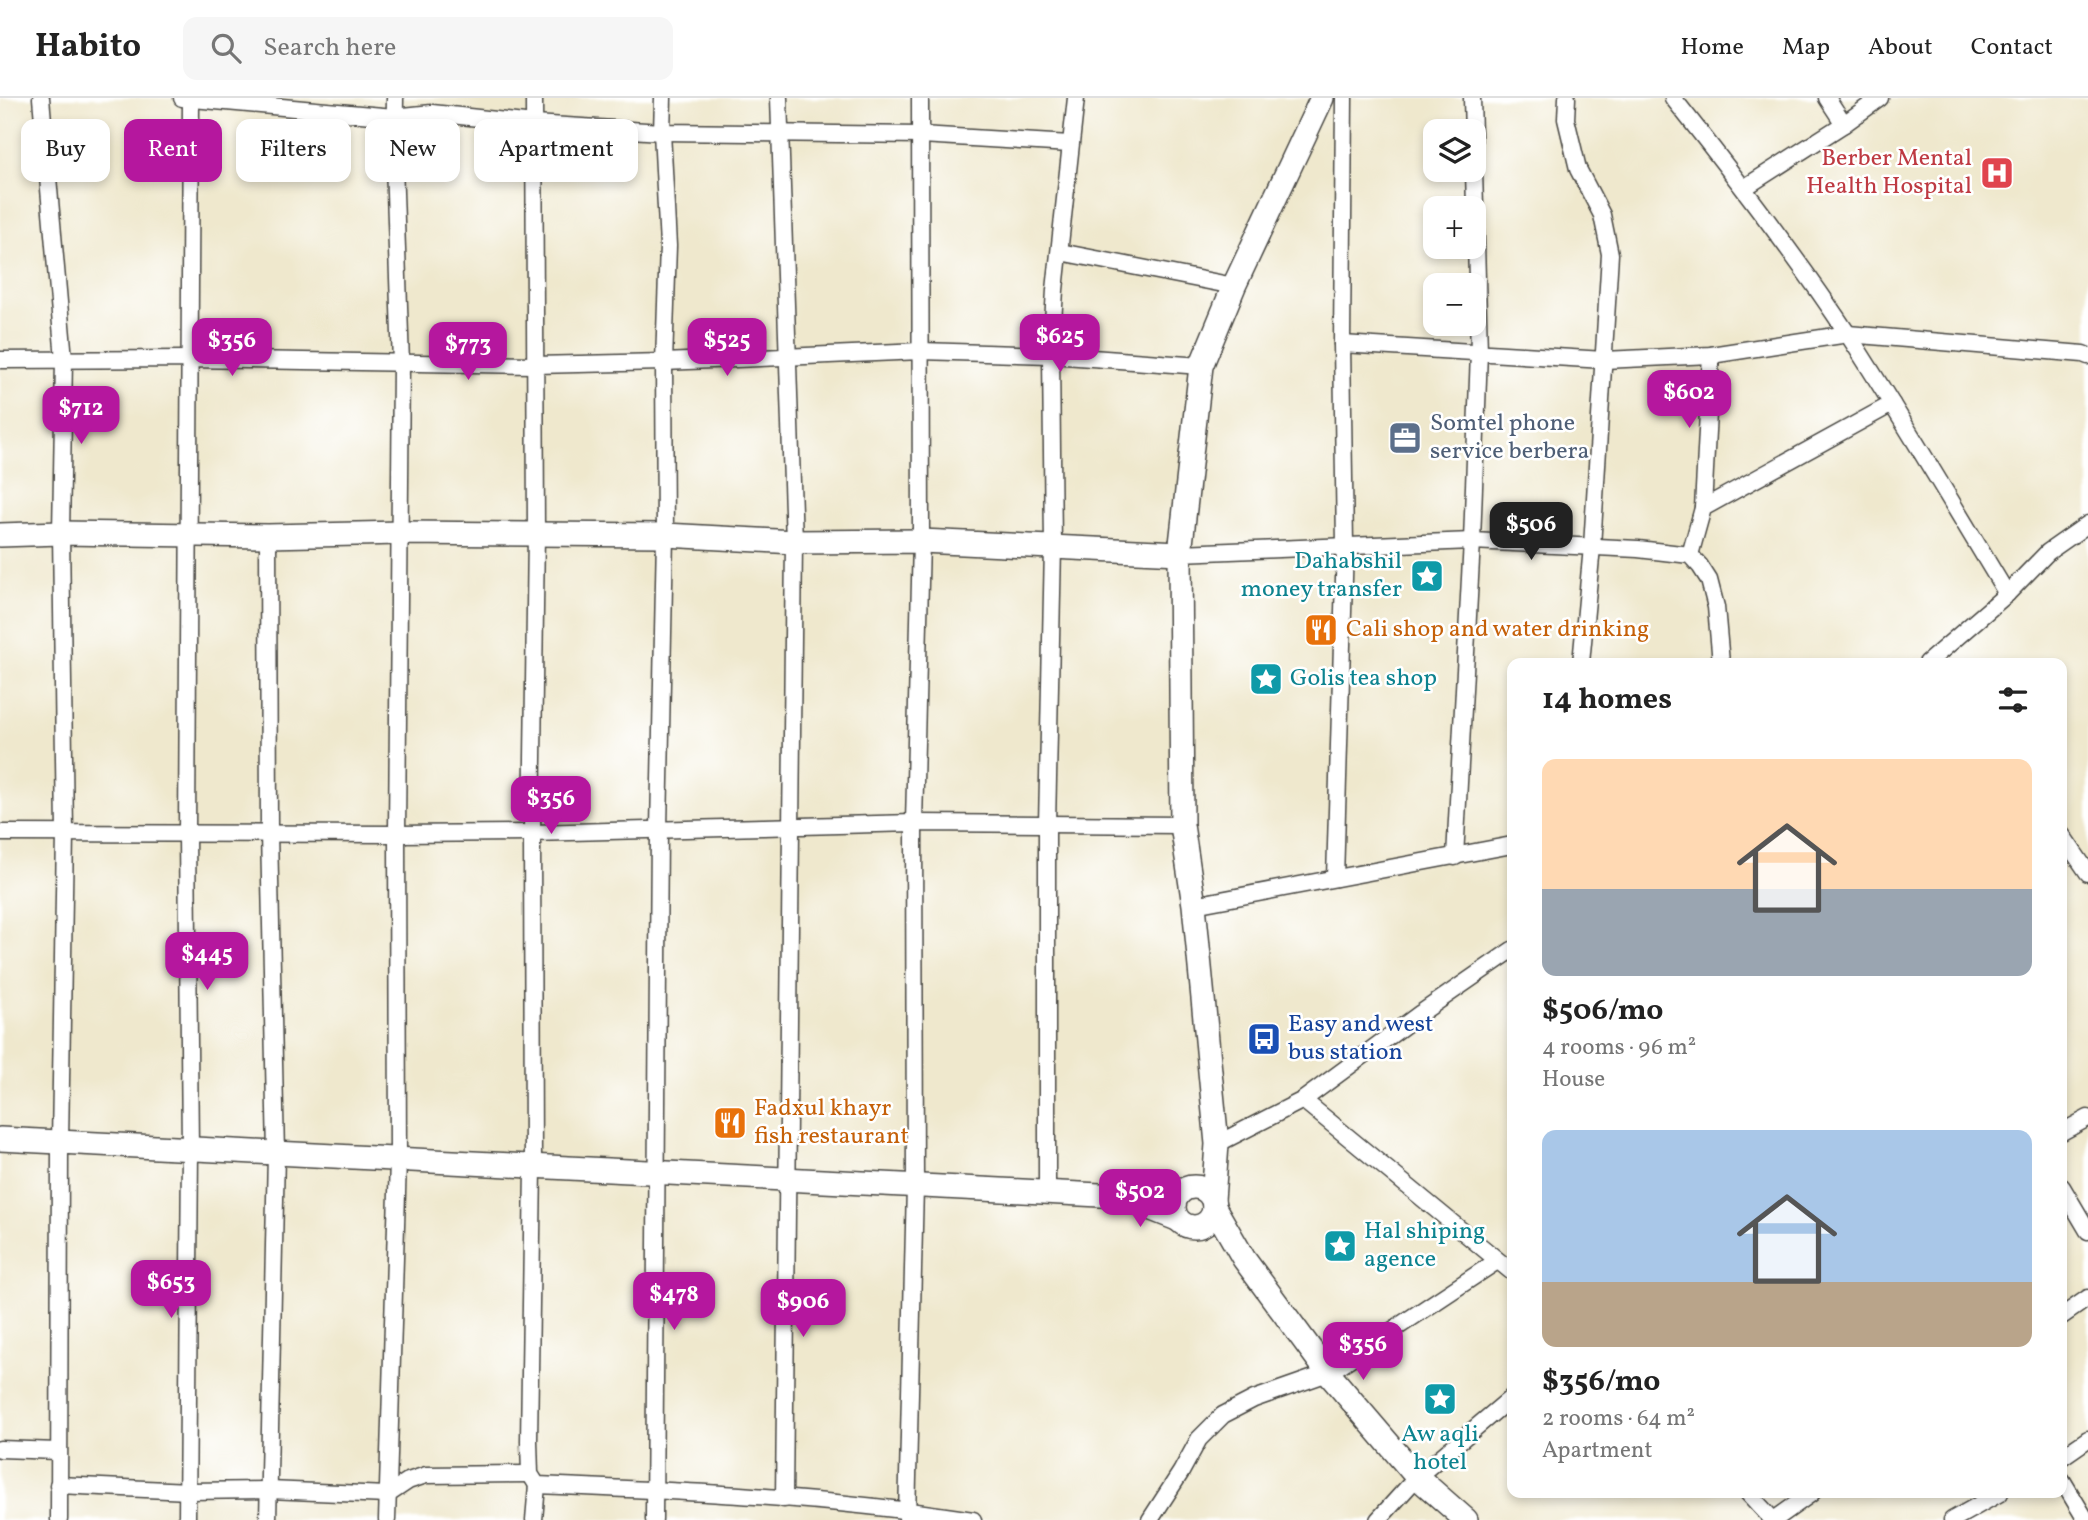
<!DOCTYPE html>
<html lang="en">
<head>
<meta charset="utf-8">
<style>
	body { margin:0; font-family:Vollkorn,serif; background:#f6f6f6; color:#222; height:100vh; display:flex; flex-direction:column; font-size:26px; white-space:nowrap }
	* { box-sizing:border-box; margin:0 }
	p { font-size:23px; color:#767676 }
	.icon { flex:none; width:38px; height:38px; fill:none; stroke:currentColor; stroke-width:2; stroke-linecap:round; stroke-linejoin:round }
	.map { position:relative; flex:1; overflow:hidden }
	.drawer { position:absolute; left:1507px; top:560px; width:560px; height:840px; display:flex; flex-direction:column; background:#fff; border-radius:14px; box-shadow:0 4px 10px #0003 }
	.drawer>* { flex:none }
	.banner { position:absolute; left:21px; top:21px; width:665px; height:63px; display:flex; gap:14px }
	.buttons { position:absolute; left:1423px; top:21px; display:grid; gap:14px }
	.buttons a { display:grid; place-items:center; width:63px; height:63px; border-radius:14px; background:#fff; box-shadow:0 4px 10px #0003; font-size:35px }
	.price { position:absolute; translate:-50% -60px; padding:0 16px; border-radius:14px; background:#b5179e; color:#fff; font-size:23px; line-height:46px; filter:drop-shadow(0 2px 4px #0008) }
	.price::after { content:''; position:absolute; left:50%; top:42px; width:21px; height:16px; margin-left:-10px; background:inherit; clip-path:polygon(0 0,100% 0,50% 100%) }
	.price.on { background:#222; color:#fff }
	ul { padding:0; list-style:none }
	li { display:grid; align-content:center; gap:14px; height:371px; padding:0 35px }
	li span { display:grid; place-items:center; height:217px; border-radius:14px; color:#555 }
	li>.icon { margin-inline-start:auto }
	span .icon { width:126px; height:126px; fill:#fffc; stroke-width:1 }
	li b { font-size:30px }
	h2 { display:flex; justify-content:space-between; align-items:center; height:84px; padding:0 35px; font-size:30px }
	.pill { padding:0 24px; border-radius:14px; background:#fff; box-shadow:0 4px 10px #0003; font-size:24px; line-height:63px }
	.pill.on { background:#b5179e; color:#fff }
	header { display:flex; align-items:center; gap:42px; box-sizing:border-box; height:98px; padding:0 35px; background:#fff; border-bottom:2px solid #e0e0e0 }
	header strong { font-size:33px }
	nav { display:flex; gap:38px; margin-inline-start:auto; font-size:24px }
	.search { width:490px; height:63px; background:#f6f6f6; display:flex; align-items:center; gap:18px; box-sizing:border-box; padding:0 24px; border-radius:14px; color:#767676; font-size:26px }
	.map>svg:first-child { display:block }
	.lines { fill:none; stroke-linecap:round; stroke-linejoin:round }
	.street-casing { stroke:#484743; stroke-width:19 }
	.secondary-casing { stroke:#484743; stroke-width:26 }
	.street { stroke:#fff; stroke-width:16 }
	.secondary { stroke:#fff; stroke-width:23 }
	.labels { text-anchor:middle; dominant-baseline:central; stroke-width:5; stroke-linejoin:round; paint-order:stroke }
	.health-label { font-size:24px; fill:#be3a42; stroke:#fff; text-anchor:end }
	.service-label { font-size:24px; fill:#4e5e75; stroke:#fff; text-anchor:start }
	.culture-label { font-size:24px; fill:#0d838f; stroke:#fff; text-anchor:start }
	.food-label { font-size:24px; fill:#c56008; stroke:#fff; text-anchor:start }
	.transit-label { font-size:24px; fill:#164399; stroke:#fff; text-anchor:start }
</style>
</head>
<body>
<header>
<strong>Habito</strong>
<div class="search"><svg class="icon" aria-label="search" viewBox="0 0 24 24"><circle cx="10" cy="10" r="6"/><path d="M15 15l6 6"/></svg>Search here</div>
<nav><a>Home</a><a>Map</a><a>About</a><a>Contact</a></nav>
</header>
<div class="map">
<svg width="2088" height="1422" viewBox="0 0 2088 1422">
	<rect width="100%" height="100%" fill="#fff"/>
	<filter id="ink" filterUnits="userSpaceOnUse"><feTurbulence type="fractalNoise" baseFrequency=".0143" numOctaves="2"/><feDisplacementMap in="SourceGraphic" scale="14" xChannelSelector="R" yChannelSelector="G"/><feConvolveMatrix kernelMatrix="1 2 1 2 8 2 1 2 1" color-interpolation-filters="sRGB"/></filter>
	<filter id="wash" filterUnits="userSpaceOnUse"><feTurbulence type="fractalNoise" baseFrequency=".00686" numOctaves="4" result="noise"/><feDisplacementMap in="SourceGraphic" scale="28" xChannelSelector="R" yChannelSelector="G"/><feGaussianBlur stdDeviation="1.57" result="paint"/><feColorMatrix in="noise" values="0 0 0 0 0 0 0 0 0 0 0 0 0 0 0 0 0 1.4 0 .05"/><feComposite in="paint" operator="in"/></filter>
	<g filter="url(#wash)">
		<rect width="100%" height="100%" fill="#efe8cd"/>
	</g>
	<g filter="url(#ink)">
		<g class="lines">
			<defs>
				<g id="street">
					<path d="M41,0L64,261L61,435L65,735L60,1045L59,1422"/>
					<path d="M182,0L394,19L432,15L534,26L662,34L921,37L1070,46"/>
					<path d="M534,0L536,435L532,735L533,1069L529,1343L530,1376L537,1387C683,1393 829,1399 973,1422"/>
					<path d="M779,0L794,444L784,1401"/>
					<path d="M1567,0L1566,21L1578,71L1602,117L1610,156L1592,449L1581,565"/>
					<path d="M1673,0C1734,77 1795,156 1849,238C1904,323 1955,410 2007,496"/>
					<path d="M1827,0L1844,26"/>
					<path d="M1744,90L1844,26L1880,0"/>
					<path d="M1060,154L1234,188"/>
					<path d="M1342,246L1604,262L1711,257L1848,236L2083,256L2088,258"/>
					<path d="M0,262L190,261L535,267L664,264L921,253L1051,257L1201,268"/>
					<path d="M1703,410L1711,257"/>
					<path d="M268,438L269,735L276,1056L268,1422"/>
					<path d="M1180,455L1472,443L1638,451L1690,457L1700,468L1709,482L1716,509L1721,565"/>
					<path d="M1690,457L1703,410L1892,306"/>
					<path d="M1927,565L2007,496L2048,454L2088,426"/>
					<path d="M0,735L397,736L532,735L914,725L1182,727"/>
					<path d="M2062,737L2088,775"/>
					<path d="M1455,759L1472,443L1479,254L1472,0"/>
					<path d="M1335,780L1345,447L1342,246L1344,0"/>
					<path d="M1194,807L1512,747"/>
					<path d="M1303,1002L1512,1174"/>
					<path d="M2062,1034L2088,1020"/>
					<path d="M1217,1046L1303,1002L1421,915L1512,852"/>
					<path d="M2062,1089L2088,1133"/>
					<path d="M1047,1095V726L1053,449L1051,257L1055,192L1076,0"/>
					<path d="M2062,1218L2088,1200"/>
					<path d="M0,1351L58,1353"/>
					<path d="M2062,1359L2088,1341"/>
					<path d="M2062,1382L2086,1422"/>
					<path d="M58,1387L189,1393L269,1392L387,1397L408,1383L426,1377L530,1376"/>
					<path d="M1748,1395L1773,1422"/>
					<path d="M907,1420L915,1088L914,725L921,443L920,0"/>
					<path d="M187,1422L190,1051L187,737L191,0"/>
					<path d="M387,1422L398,1062L397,736L401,265L394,66L395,0"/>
					<path d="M534,1422L537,1387"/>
					<path d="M654,1422L659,731L665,437L664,264L668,148L662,34L663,0"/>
					<path d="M1150,1422L1181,1374L1199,1341L1223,1317L1254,1301L1328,1275L1497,1163"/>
					<path d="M1378,1422L1417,1379L1512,1299"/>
					<path d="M1774,1422L1812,1395"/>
					<path d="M1952,1422L2000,1395"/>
				</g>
				<g id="secondary">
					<path d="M0,437L61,435L268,438L401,435L665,437L794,444L921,443L1180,455"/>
					<path d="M0,1041L1119,1098L1138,1094H1180"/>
					<circle cx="1194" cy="1109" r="20"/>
					<path d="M1119,1098L1177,1121"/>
					<path d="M1213,1102L1217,1046L1194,807L1182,727L1180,455L1201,268L1234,188L1322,0"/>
					<path d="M1214,1109L1244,1161L1328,1275L1417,1379L1466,1422"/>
				</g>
			</defs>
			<use href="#street" class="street-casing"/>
			<use href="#secondary" class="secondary-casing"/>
			<use href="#street" class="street"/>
			<use href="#secondary" class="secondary"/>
		</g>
	</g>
	<defs>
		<symbol id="hospital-square" viewBox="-11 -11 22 22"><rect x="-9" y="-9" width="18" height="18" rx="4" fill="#e0444e" stroke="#fff"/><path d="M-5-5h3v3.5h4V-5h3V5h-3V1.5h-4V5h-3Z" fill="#fff"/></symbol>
		<symbol id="office-square" viewBox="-11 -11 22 22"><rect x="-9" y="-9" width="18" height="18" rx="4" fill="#5c6f8a" stroke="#fff"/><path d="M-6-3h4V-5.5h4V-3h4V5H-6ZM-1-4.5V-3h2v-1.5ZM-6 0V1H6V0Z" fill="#fff"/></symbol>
		<symbol id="sight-square" viewBox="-11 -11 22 22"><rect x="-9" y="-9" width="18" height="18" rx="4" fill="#0f9aa8" stroke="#fff"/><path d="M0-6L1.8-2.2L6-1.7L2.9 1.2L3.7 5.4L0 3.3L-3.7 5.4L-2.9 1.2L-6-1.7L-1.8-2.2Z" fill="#fff"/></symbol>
		<symbol id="restaurant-square" viewBox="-11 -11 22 22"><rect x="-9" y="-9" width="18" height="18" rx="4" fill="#e8710a" stroke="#fff"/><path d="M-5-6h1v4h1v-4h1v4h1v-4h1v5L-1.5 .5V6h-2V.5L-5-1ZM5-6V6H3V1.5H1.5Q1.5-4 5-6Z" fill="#fff"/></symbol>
		<symbol id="bus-square" viewBox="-11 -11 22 22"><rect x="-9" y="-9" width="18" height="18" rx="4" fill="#1a4fb4" stroke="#fff"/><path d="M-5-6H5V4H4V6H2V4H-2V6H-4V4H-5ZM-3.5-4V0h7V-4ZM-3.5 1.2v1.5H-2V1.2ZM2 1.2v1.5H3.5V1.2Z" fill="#fff"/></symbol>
	</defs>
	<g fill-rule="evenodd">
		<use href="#hospital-square" x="1978" y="56" width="38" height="38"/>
		<use href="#office-square" x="1386" y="321" width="38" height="38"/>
		<use href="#sight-square" x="1408" y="459" width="38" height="38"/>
		<use href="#restaurant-square" x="1302" y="513" width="38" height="38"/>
		<use href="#sight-square" x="1247" y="562" width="38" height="38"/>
		<use href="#bus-square" x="1245" y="922" width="38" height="38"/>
		<use href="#restaurant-square" x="711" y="1006" width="38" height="38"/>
		<use href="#sight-square" x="1321" y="1129" width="38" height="38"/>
		<use href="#sight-square" x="1421" y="1282" width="38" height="38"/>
	</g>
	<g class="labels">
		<g class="health-label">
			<text x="1972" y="61">Berber Mental<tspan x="1972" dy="28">Health Hospital</tspan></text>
		</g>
		<g class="service-label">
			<text x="1430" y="326">Somtel phone<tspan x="1430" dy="28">service berbera</tspan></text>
		</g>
		<g class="culture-label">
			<text x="1402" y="464" text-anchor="end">Dahabshil<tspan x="1402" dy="28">money transfer</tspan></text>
			<text x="1290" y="581">Golis tea shop</text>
			<text x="1364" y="1134">Hal shiping<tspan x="1364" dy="28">agence</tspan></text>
			<text x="1440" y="1337" text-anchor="middle">Aw aqli<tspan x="1440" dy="28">hotel</tspan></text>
		</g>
		<g class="food-label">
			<text x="1346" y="532">Cali shop and water drinking</text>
			<text x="754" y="1011">Fadxul khayr<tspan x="754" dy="28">fish restaurant</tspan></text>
		</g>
		<g class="transit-label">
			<text x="1288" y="927">Easy and west<tspan x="1288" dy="28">bus station</tspan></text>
		</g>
	</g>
</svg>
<div class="buttons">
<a><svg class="icon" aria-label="layers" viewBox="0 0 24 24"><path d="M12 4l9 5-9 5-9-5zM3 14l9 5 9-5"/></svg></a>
<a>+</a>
<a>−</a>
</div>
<b class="price" style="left:1060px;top:276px">$625</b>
<b class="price" style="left:232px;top:280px">$356</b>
<b class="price" style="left:727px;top:280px">$525</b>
<b class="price" style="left:468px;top:284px">$773</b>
<b class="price" style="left:1689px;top:332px">$602</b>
<b class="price" style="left:81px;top:348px">$712</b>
<b class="price on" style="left:1531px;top:464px">$506</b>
<b class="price" style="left:551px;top:738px">$356</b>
<b class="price" style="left:207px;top:894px">$445</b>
<b class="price" style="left:1140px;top:1131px">$502</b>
<b class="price" style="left:171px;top:1222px">$653</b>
<b class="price" style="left:674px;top:1234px">$478</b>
<b class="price" style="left:803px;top:1241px">$906</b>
<b class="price" style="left:1363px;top:1284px">$356</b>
<div class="banner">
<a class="pill">Buy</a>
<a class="pill on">Rent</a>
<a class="pill">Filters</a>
<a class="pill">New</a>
<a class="pill">Apartment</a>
</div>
<section class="drawer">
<h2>14 homes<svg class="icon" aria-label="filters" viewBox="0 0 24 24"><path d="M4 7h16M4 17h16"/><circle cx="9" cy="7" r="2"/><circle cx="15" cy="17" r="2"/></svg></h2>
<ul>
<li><span style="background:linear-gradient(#ffd9b3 60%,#9aa5b1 0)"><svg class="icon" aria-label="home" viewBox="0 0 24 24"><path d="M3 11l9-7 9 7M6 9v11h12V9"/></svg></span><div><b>$506/mo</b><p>4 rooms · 96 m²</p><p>House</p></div></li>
<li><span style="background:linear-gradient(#a9c7e8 70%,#b9a48a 0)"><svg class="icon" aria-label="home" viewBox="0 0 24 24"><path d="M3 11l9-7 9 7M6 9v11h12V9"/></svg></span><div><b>$356/mo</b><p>2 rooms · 64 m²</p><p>Apartment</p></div></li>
</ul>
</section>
</div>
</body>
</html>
